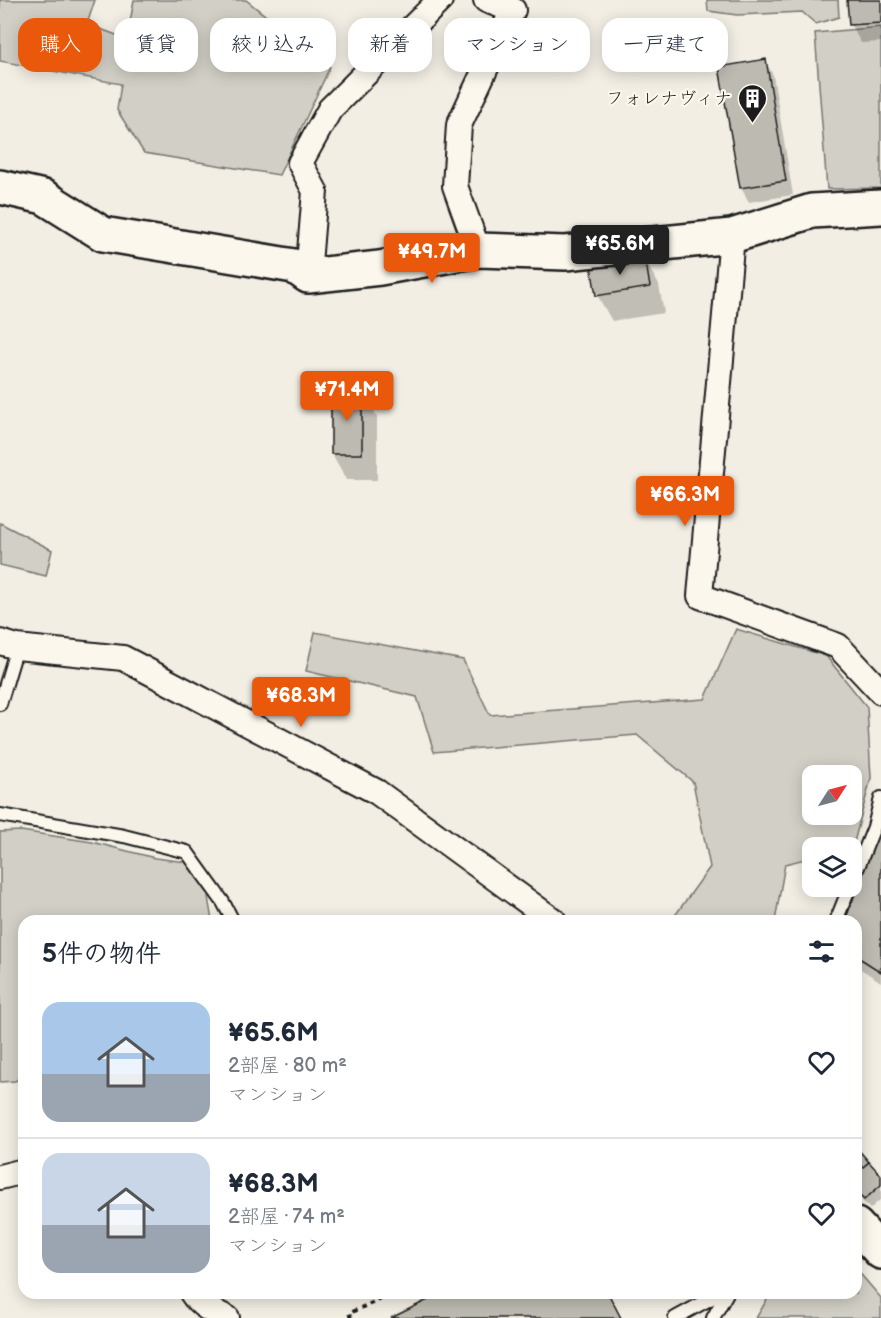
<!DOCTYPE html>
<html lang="ja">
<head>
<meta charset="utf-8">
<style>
	body { margin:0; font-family:"Balsamiq Sans","Klee One",sans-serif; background:#f2f2f3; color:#1f2937; height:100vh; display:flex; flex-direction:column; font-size:22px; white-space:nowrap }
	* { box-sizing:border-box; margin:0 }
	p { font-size:20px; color:#747a83 }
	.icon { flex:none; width:33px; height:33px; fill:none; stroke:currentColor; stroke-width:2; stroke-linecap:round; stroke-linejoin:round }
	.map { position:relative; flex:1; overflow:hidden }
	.sheet { position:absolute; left:18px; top:915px; width:844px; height:384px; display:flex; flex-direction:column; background:#fff; border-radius:18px; box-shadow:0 3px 15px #0003 }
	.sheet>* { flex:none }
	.top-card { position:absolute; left:18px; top:18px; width:846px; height:54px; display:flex; gap:12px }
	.needle { width:39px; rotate:54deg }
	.buttons { position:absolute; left:802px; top:765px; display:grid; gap:12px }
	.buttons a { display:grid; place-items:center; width:60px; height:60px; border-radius:12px; background:#fff; box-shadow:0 3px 15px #0003; font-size:30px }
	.price { position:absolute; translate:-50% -51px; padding:0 14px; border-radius:6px; background:#ea580c; color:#fff; font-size:20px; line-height:39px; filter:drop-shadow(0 2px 3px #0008) }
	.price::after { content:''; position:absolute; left:50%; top:36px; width:18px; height:14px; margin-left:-9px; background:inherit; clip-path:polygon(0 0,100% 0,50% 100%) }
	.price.selected { background:#222; color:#fff }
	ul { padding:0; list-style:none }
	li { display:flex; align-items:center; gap:18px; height:150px; padding:0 24px }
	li+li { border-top:2px solid #e0e1e3 }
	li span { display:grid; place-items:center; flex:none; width:168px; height:120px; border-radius:18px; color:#555 }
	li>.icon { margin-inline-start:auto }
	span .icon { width:72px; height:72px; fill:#fffc; stroke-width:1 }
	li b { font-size:26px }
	h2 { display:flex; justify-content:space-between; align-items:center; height:72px; padding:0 24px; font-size:26px }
	.chip { padding:0 21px; border-radius:18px; background:#fff; box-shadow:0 3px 15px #0003; font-size:21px; line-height:54px }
	.chip.selected { background:#ea580c; color:#fff }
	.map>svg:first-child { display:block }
	.green { fill:#d2cfc6; stroke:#777671; stroke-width:1.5; fill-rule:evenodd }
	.shadow { fill:#0003 }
	.building { fill:#bdbab1; stroke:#1c1c1c; stroke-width:1.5 }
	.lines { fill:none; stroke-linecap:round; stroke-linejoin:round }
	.lane-casing { stroke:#1c1c1c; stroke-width:16 }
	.street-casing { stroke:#1c1c1c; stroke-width:28 }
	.secondary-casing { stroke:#1c1c1c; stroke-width:38 }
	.path { stroke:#1c1c1c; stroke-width:4; stroke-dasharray:4.5 4.5; stroke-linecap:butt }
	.lane { stroke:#fbf7ec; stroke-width:12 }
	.street { stroke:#fbf7ec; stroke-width:24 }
	.secondary { stroke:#fbf7ec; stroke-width:33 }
	.labels { text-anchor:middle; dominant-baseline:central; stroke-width:4.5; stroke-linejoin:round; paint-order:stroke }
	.poi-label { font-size:18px; fill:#1c1c1c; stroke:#fbf7ec; text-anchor:end }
</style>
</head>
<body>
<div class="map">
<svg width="881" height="1318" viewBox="0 0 881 1318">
	<rect width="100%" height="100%" fill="#f2eee4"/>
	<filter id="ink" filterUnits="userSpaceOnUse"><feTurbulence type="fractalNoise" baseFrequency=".0167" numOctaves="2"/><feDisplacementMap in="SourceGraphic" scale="12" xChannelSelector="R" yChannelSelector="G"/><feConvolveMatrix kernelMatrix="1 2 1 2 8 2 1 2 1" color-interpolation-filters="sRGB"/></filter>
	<g filter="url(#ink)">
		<g class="green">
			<path d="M0,0H95L87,24L127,39L134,0H246L330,67L279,175L144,153L117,110L121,84L0,61Z"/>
			<path d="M707,0H838L839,17L816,24L802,12L737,15L708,11Z"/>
			<path d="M881,27V188L827,189L815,33Z"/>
			<path d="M0,523L52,550L46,576L0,565Z"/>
			<path d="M736,629L826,656L867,707L871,778L853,846L813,848V857L785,864L775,921H671L710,867L693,782L637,735L434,752L417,697L306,671L315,632L463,660L490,715L705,699ZM813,776H852V814H813Z"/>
			<path d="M21,831L92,842L155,858L186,862L206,885L212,921H24V1076L15,1081L0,1082V832Z"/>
			<path d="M857,1270L881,1298V1318H756L771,1293H856Z"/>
		</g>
		<g class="shadow">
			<path d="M849,0H881V42L861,43L850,24Z"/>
			<path d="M765,61L773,75L793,195L749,202L741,188Z"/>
			<path d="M644,259L659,285L664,313L612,321L597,295Z"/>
			<path d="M332,390H361L377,416V480H347L332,454Z"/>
			<path d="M881,831V982L856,966V921H847Z"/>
			<path d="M856,1149L881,1177V1199L870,1209L856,1194Z"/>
		</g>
		<g class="building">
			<path d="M847,0H881V23L849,25Z"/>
			<path d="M766,59L786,181L740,188L719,67Z"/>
			<path d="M645,257L650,287L596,296L591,266Z"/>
			<rect x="331" y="389" width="31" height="65"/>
			<path d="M879,828L881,829V972L856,956V921H845Z"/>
			<path d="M856,1147L869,1162L856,1173Z"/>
			<path d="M869,1162L881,1175V1185L864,1200L856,1192V1173Z"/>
			<path d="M442,1293H608L621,1318H391Z"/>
		</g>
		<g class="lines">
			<defs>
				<g id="lane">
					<path d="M0,704L17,647"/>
					<path d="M0,815L124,836L187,852L223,902L233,921"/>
					<path d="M852,882L874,827L881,798"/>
					<path d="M836,921L850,886"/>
					<path d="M675,1318L721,1293"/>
					<path d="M713,1318L727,1293"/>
				</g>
				<g id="street">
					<path d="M732,236L700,596L838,646L881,692"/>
					<path d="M478,250L455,186L459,125L513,10L486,0"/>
					<path d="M308,276L315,191L300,163L330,109L440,0"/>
					<path d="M0,642L17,647L123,658L377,792L554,921"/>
					<path d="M0,1177L24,1171"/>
					<path d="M192,1293C200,1306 214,1312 227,1318"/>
				</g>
				<g id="secondary">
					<path d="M0,187L44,197L103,234L294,266L308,276L380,268L478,250L565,253L732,236L812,211L881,207"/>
					<path d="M856,1225L881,1252"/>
				</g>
			</defs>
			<use href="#lane" class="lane-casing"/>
			<use href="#street" class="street-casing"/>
			<use href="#secondary" class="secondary-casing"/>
			<path class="path" d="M351,1318L349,1313L395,1293"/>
			<use href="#lane" class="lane"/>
			<use href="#street" class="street"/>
			<use href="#secondary" class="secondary"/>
		</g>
	</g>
	<defs>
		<symbol id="building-pin" viewBox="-11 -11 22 30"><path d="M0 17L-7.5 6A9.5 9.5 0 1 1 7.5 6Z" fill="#1c1c1c" stroke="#fbf7ec"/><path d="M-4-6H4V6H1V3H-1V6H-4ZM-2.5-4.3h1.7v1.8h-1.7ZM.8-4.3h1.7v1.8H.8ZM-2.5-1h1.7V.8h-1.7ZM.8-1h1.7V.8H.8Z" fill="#fff"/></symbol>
	</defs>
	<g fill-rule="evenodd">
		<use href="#building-pin" x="736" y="82" width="33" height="45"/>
	</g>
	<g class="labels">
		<g class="poi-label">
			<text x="732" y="98">フォレナヴィナ</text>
		</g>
	</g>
</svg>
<div class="buttons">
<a><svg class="needle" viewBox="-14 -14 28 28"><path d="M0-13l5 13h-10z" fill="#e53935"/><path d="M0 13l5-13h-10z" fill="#747a83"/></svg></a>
<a><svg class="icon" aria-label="layers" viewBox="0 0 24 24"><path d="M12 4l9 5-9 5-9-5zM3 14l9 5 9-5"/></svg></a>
</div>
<b class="price selected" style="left:620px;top:276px">¥65.6M</b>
<b class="price" style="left:432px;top:284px">¥49.7M</b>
<b class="price" style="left:347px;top:422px">¥71.4M</b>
<b class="price" style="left:685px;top:527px">¥66.3M</b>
<b class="price" style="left:301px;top:728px">¥68.3M</b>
<div class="top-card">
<a class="chip selected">購入</a>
<a class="chip">賃貸</a>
<a class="chip">絞り込み</a>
<a class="chip">新着</a>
<a class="chip">マンション</a>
<a class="chip">一戸建て</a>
</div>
<section class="sheet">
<h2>5件の物件<svg class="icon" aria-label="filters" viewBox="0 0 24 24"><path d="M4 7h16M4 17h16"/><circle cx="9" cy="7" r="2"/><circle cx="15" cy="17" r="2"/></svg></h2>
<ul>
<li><span style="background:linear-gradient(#a9c7e8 60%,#9aa5b1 0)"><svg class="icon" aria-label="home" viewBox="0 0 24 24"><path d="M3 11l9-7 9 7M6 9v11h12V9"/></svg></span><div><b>¥65.6M</b><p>2部屋 · 80 m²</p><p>マンション</p></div><svg class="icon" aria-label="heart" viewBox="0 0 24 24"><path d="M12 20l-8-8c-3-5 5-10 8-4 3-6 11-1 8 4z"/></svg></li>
<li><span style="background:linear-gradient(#c9d6e8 60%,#9aa5b1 0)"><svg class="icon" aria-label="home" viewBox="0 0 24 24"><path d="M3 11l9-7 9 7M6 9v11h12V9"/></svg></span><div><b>¥68.3M</b><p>2部屋 · 74 m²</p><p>マンション</p></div><svg class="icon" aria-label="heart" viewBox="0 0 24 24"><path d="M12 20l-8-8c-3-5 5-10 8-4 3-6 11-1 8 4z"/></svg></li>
</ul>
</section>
</div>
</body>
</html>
